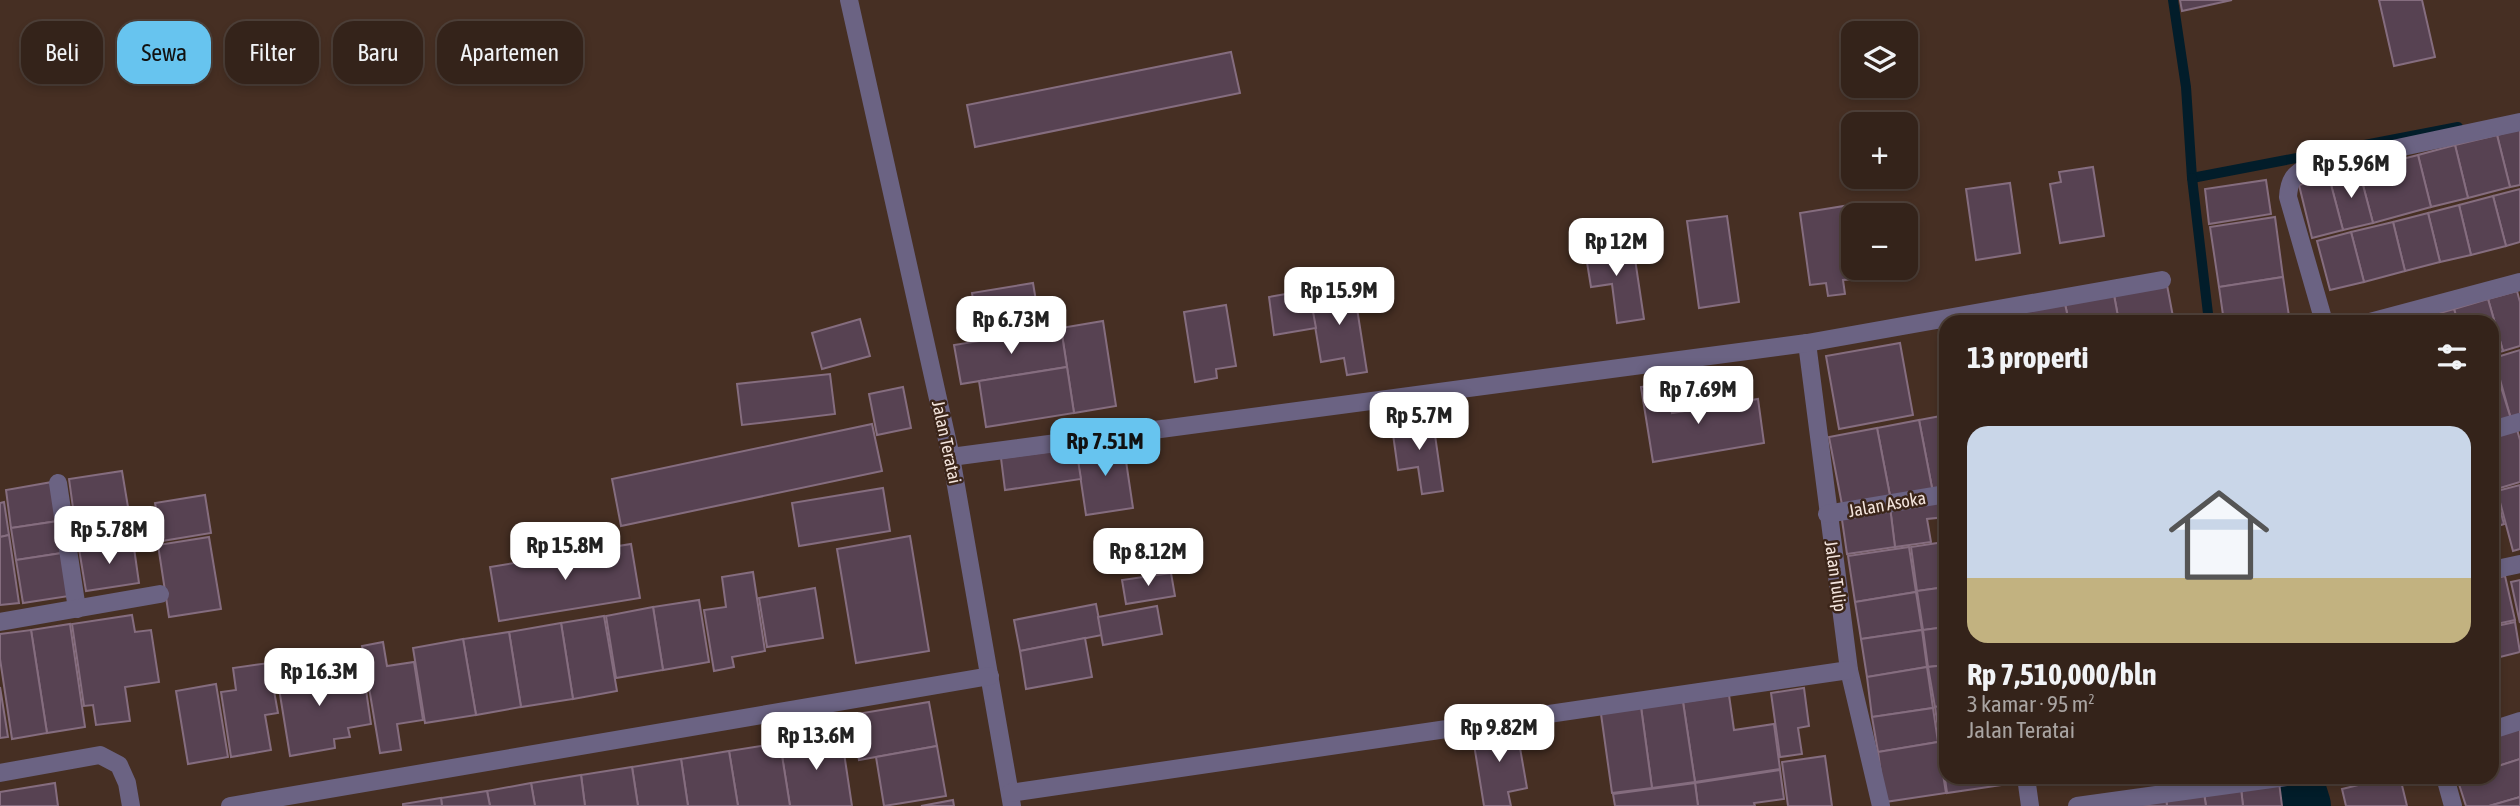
<!DOCTYPE html>
<html lang="id">
<head>
<meta charset="utf-8">
<style>
	body { margin:0; font-family:"Asap Condensed",sans-serif; background:#3c2b23; color:#f1f3f6; height:100vh; display:flex; flex-direction:column; font-size:26px; white-space:nowrap }
	* { box-sizing:border-box; margin:0 }
	p { font-size:23px; color:#a9a4a2 }
	.icon { flex:none; width:38px; height:38px; fill:none; stroke:currentColor; stroke-width:2; stroke-linecap:round; stroke-linejoin:round }
	.map { position:relative; flex:1; overflow:hidden }
	.panel { position:absolute; left:1939px; top:315px; width:560px; height:469px; display:flex; flex-direction:column; background:#34231a; border-radius:21px; box-shadow:0 4px 10px #0003,0 0 0 2px #4e4039 }
	.panel>* { flex:none }
	.hud { position:absolute; left:21px; top:21px; width:665px; height:63px; display:flex; gap:14px }
	.fabs { position:absolute; left:1841px; top:21px; display:grid; gap:14px }
	.fabs a { display:grid; place-items:center; width:77px; height:77px; border-radius:14px; background:#34231a; box-shadow:0 4px 10px #0003,0 0 0 2px #4e4039; font-size:35px }
	.price { position:absolute; translate:-50% -60px; padding:0 16px; border-radius:14px; background:#fff; color:#222; font-size:23px; line-height:46px; filter:drop-shadow(0 2px 4px #0008) }
	.price::after { content:''; position:absolute; left:50%; top:42px; width:21px; height:16px; margin-left:-10px; background:inherit; clip-path:polygon(0 0,100% 0,50% 100%) }
	.price.selected { background:#67c4ef; color:#111 }
	ul { padding:0; list-style:none }
	li { display:grid; align-content:center; gap:14px; height:371px; padding:0 28px }
	li+li { border-top:2px solid #4e4039 }
	li span { display:grid; place-items:center; height:217px; border-radius:21px; color:#555 }
	li>.icon { margin-inline-start:auto }
	span .icon { width:126px; height:126px; fill:#fffc; stroke-width:1 }
	li b { font-size:30px }
	h2 { display:flex; justify-content:space-between; align-items:center; height:84px; padding:0 28px; font-size:30px }
	.chip { padding:0 24px; border-radius:21px; background:#34231a; box-shadow:0 4px 10px #0003,0 0 0 2px #4e4039; font-size:24px; line-height:63px }
	.chip.selected { background:#67c4ef; color:#111 }
	.map>svg:first-child { display:block }
	.lines { fill:none; stroke-linecap:round; stroke-linejoin:round }
	.stream { stroke:#021d2a; stroke-width:10 }
	.river { stroke:#021d2a; stroke-width:60 }
	.building { fill:#574252; stroke:#856d7f; stroke-width:2 }
	.minor { stroke:#6b6383; stroke-width:18 }
	.labels { text-anchor:middle; dominant-baseline:central; stroke-width:5; stroke-linejoin:round; paint-order:stroke }
	.street-label { font-size:18px; fill:#f3e4dc; stroke:#3b2519 }
</style>
</head>
<body>
<div class="map">
<svg width="2520" height="806" viewBox="0 0 2520 806">
	<rect width="100%" height="100%" fill="#462f23"/>
	<g class="lines">
		<g class="stream">
			<path d="M2173,0L2186,87L2192,178L2458,127"/>
			<path d="M2192,178L2209,322"/>
		</g>
		<path class="river" d="M2292,777L2301,806"/>
	</g>
	<g class="building">
		<path d="M2180,0H2232L2182,11Z"/>
		<path d="M2379,0H2422L2435,57L2394,66Z"/>
		<path d="M1231,52L1240,93L975,147L967,105Z"/>
		<path d="M2520,129V185L2510,187L2497,135Z"/>
		<path d="M2497,135L2510,187L2468,198L2455,145Z"/>
		<path d="M2455,145L2468,198L2431,207L2418,155Z"/>
		<path d="M2418,155L2431,207L2373,223L2359,170Z"/>
		<path d="M2093,167L2104,236L2060,243L2050,184L2061,182L2059,172Z"/>
		<path d="M2359,170L2373,223L2343,230L2329,177Z"/>
		<path d="M2329,177L2343,230L2312,238L2299,185Z"/>
		<path d="M2266,180L2271,214L2209,224L2205,189Z"/>
		<path d="M2010,183L2020,253L1976,260L1966,189Z"/>
		<path d="M2520,189V242L2506,246L2493,196Z"/>
		<path d="M2493,196L2506,246L2471,255L2459,205Z"/>
		<path d="M2459,205L2471,255L2440,262L2428,213Z"/>
		<path d="M1844,206L1855,279L1843,280L1845,294L1828,296L1826,283L1810,285L1800,213Z"/>
		<path d="M2428,213L2440,262L2405,271L2393,222Z"/>
		<path d="M1727,216L1739,302L1699,308L1687,221Z"/>
		<path d="M2275,217L2283,277L2219,287L2210,227Z"/>
		<path d="M2393,222L2405,271L2364,282L2351,232Z"/>
		<path d="M2351,232L2364,282L2330,290L2317,241Z"/>
		<path d="M1618,239L1622,261L1635,259L1644,319L1617,323L1612,284L1591,287L1584,244Z"/>
		<path d="M2283,277L2289,316L2224,322L2219,287Z"/>
		<path d="M1033,283L1041,331L979,341L972,293Z"/>
		<path d="M1353,283L1367,372L1347,375L1344,358L1321,362L1309,290Z"/>
		<path d="M2167,285L2174,322H2119L2114,295Z"/>
		<path d="M1309,290L1316,328L1274,335L1269,297Z"/>
		<path d="M2517,291L2520,302V346L2503,351L2488,299Z"/>
		<path d="M2114,295L2119,322H2069L2065,304Z"/>
		<path d="M2488,299L2503,351L2492,354V322H2458L2454,309Z"/>
		<path d="M2065,304L2069,322H2014L2012,314Z"/>
		<path d="M1226,305L1236,366L1216,369L1217,378L1195,382L1184,312Z"/>
		<path d="M2454,309L2458,322H2416L2415,320Z"/>
		<path d="M2012,314L2014,322H1982V320Z"/>
		<path d="M2289,316L2290,322H2252Z"/>
		<path d="M860,319L870,356L822,369L812,333Z"/>
		<path d="M1103,321L1116,406L1074,413L1061,328Z"/>
		<path d="M1946,327V364L1939,328Z"/>
		<path d="M1061,328L1067,367L961,384L954,345Z"/>
		<path d="M1900,343L1913,415L1839,429L1826,356Z"/>
		<path d="M2520,350V417L2511,419L2494,358Z"/>
		<path d="M2492,358L2511,419L2492,425Z"/>
		<path d="M1067,367L1074,413L986,427L979,381Z"/>
		<path d="M830,374L835,414L742,425L737,384Z"/>
		<path d="M1668,382L1672,413L1758,399L1764,443L1653,462L1641,387Z"/>
		<path d="M903,387L911,428L877,435L869,394Z"/>
		<path d="M1421,415L1423,422L1433,421L1443,491L1422,494L1418,467L1398,470L1392,427L1406,425L1404,418Z"/>
		<path d="M1946,415V491L1933,493L1919,420Z"/>
		<path d="M1919,420L1933,493L1891,501L1877,428Z"/>
		<path d="M872,424L882,471L621,526L612,479Z"/>
		<path d="M2516,426L2520,440V482L2500,488L2492,459V433Z"/>
		<path d="M1877,428L1891,501L1843,510L1829,437Z"/>
		<path d="M1123,441L1133,508L1086,515L1076,448Z"/>
		<path d="M1076,448L1081,479L1005,490L1001,458Z"/>
		<path d="M2492,459L2500,488L2492,490Z"/>
		<path d="M122,471L128,507L74,515L69,479Z"/>
		<path d="M52,482L58,521L11,528L6,490Z"/>
		<path d="M2520,485V549L2513,551L2497,491Z"/>
		<path d="M883,488L890,531L799,546L792,503Z"/>
		<path d="M2495,491L2504,524L2492,528V492Z"/>
		<path d="M205,495L211,533L162,541L155,503Z"/>
		<path d="M1946,499V517L1927,519L1931,542L1895,547L1890,507Z"/>
		<path d="M4,502L9,535L0,537V503Z"/>
		<path d="M128,507L133,541L79,549L74,515Z"/>
		<path d="M1890,507L1895,547L1847,554L1841,513Z"/>
		<path d="M58,521L62,553L16,560L11,528Z"/>
		<path d="M9,535L19,603L0,605V537Z"/>
		<path d="M910,536L929,651L856,663L837,549Z"/>
		<path d="M209,537L221,609L169,617L158,545Z"/>
		<path d="M133,541L139,583L86,591L79,549Z"/>
		<path d="M1944,542L1946,587L1917,591L1911,547Z"/>
		<path d="M631,544L640,598L499,621L490,567Z"/>
		<path d="M1909,547L1916,592L1855,602L1848,556Z"/>
		<path d="M62,553L69,596L23,603L16,560Z"/>
		<path d="M753,572L765,651L732,657L734,667L714,671L704,610L726,607L722,577Z"/>
		<path d="M1171,573L1175,596L1126,604L1122,580Z"/>
		<path d="M2505,576L2515,620L2492,625V579Z"/>
		<path d="M2520,580V623L2511,582Z"/>
		<path d="M1946,587V627L1923,630L1917,591Z"/>
		<path d="M815,588L823,638L767,647L759,598Z"/>
		<path d="M1916,592L1922,630L1861,639L1855,602Z"/>
		<path d="M699,600L709,662L663,670L653,607Z"/>
		<path d="M1096,604L1102,635L1020,651L1014,620Z"/>
		<path d="M1157,606L1162,634L1103,645L1098,617Z"/>
		<path d="M653,607L663,670L616,678L606,616Z"/>
		<path d="M132,615L135,632L151,630L159,682L125,687L130,721L96,725L93,705L84,706L72,624Z"/>
		<path d="M604,616L617,691L573,699L561,623Z"/>
		<path d="M2515,622L2520,652L2492,659V627Z"/>
		<path d="M561,623L573,699L521,707L509,632Z"/>
		<path d="M70,624L85,727L47,733L31,630Z"/>
		<path d="M1946,627V665L1928,667L1923,630Z"/>
		<path d="M31,630L47,733L12,739L0,659V634Z"/>
		<path d="M1922,630L1927,667L1867,677L1861,639Z"/>
		<path d="M509,632L521,707L476,715L463,639Z"/>
		<path d="M1085,638L1092,677L1026,689L1020,651Z"/>
		<path d="M463,639L476,715L425,723L413,648Z"/>
		<path d="M383,642L387,666L414,662L423,720L397,724L401,750L380,753L362,646Z"/>
		<path d="M298,661L301,674L339,668L342,687L365,683L371,724L348,728L350,737L334,739L335,748L290,756L275,664Z"/>
		<path d="M269,663L278,713L265,715L271,750L231,757L221,692L236,690L233,668Z"/>
		<path d="M1946,665V705L1935,707L1928,667Z"/>
		<path d="M1927,667L1933,708L1872,717L1867,677Z"/>
		<path d="M216,684L228,757L188,764L176,691Z"/>
		<path d="M0,687L8,737L0,738Z"/>
		<path d="M1804,688L1809,726L1798,728L1802,754L1780,757L1771,693Z"/>
		<path d="M1729,695L1734,730L1774,724L1780,769L1695,782L1683,702Z"/>
		<path d="M929,702L937,746L859,760L851,715Z"/>
		<path d="M1683,702L1695,782L1652,788L1641,707Z"/>
		<path d="M1946,705V741L1940,742L1935,707Z"/>
		<path d="M1641,707L1652,788L1612,793L1601,714Z"/>
		<path d="M1933,708L1938,742L1878,752L1872,717Z"/>
		<path d="M1516,725L1527,788L1508,792L1511,806H1484L1472,732Z"/>
		<path d="M2520,727V759L2492,768V736Z"/>
		<path d="M841,733L852,806H790L780,743Z"/>
		<path d="M1946,741V777H2008L2009,784L1947,793L1940,742Z"/>
		<path d="M1938,742L1946,793L1885,802L1878,752Z"/>
		<path d="M780,743L790,806H738L729,751Z"/>
		<path d="M937,746L946,796L884,806L876,757Z"/>
		<path d="M729,751L738,806H688L681,759Z"/>
		<path d="M1825,756L1832,806H1788L1782,762Z"/>
		<path d="M681,759L688,806H638L632,767Z"/>
		<path d="M2520,759V797L2489,806H2466L2457,778L2492,777V768Z"/>
		<path d="M632,767L638,806H585L581,775Z"/>
		<path d="M1780,770L1784,799L1754,803L1755,806H1698L1695,783Z"/>
		<path d="M581,775L585,806H535L531,783Z"/>
		<path d="M2391,777H2400L2407,806H2346L2342,789Z"/>
		<path d="M2279,782L2282,806H2243L2241,788Z"/>
		<path d="M55,783L58,806H0V792Z"/>
		<path d="M531,783L535,806H490L487,791Z"/>
		<path d="M1695,783L1698,806H1615L1613,794Z"/>
		<path d="M2241,788L2243,806H2206L2204,793Z"/>
		<path d="M487,791L490,806H442L441,798Z"/>
		<path d="M2204,793L2206,806H2167L2166,798Z"/>
		<path d="M2520,797V806H2489Z"/>
		<path d="M441,798L442,806H403V804Z"/>
		<path d="M2166,798L2167,806H2118Z"/>
		<path d="M953,800L954,806H921Z"/>
	</g>
	<g class="lines">
		<g class="minor">
			<path d="M849,0L951,457L1012,806"/>
			<path d="M2324,322L2288,197C2289,181 2293,174 2308,167L2520,122"/>
			<path d="M2370,322L2520,282"/>
			<path d="M1807,343L1849,670L1881,806"/>
			<path d="M2492,430L2520,422"/>
			<path d="M951,457L1807,343L2162,280"/>
			<path d="M58,483L77,609"/>
			<path d="M1827,514L1946,494"/>
			<path d="M2492,570L2520,564"/>
			<path d="M0,622L160,594"/>
			<path d="M2492,730L2520,721"/>
			<path d="M0,773L100,755L119,765L127,783L131,806"/>
			<path d="M2026,777L2030,806"/>
			<path d="M2445,777L2453,806"/>
			<path d="M1010,793L1849,670"/>
			<path d="M230,806L990,676"/>
			<path d="M2077,806L2286,777"/>
		</g>
	</g>
	<g class="labels">
		<g class="street-label">
			<text transform="translate(947 442) rotate(78)">Jalan Teratai</text>
			<text transform="translate(1887 504) rotate(-10)">Jalan Asoka</text>
			<text transform="translate(1836 576) rotate(82)">Jalan Tulip</text>
		</g>
	</g>
</svg>
<div class="fabs">
<a><svg class="icon" aria-label="layers" viewBox="0 0 24 24"><path d="M12 4l9 5-9 5-9-5zM3 14l9 5 9-5"/></svg></a>
<a>+</a>
<a>−</a>
</div>
<b class="price" style="left:2351px;top:200px">Rp 5.96M</b>
<b class="price" style="left:1616px;top:278px">Rp 12M</b>
<b class="price" style="left:1339px;top:327px">Rp 15.9M</b>
<b class="price" style="left:1011px;top:356px">Rp 6.73M</b>
<b class="price" style="left:1698px;top:426px">Rp 7.69M</b>
<b class="price" style="left:1419px;top:452px">Rp 5.7M</b>
<b class="price selected" style="left:1105px;top:478px">Rp 7.51M</b>
<b class="price" style="left:109px;top:566px">Rp 5.78M</b>
<b class="price" style="left:565px;top:582px">Rp 15.8M</b>
<b class="price" style="left:1148px;top:588px">Rp 8.12M</b>
<b class="price" style="left:319px;top:708px">Rp 16.3M</b>
<b class="price" style="left:1499px;top:764px">Rp 9.82M</b>
<b class="price" style="left:816px;top:772px">Rp 13.6M</b>
<div class="hud">
<a class="chip">Beli</a>
<a class="chip selected">Sewa</a>
<a class="chip">Filter</a>
<a class="chip">Baru</a>
<a class="chip">Apartemen</a>
</div>
<section class="panel">
<h2>13 properti<svg class="icon" aria-label="filters" viewBox="0 0 24 24"><path d="M4 7h16M4 17h16"/><circle cx="9" cy="7" r="2"/><circle cx="15" cy="17" r="2"/></svg></h2>
<ul>
<li><span style="background:linear-gradient(#c9d6e8 70%,#c2b280 0)"><svg class="icon" aria-label="home" viewBox="0 0 24 24"><path d="M3 11l9-7 9 7M6 9v11h12V9"/></svg></span><div><b>Rp 7,510,000/bln</b><p>3 kamar · 95 m²</p><p>Jalan Teratai</p></div></li>
</ul>
</section>
</div>
</body>
</html>
